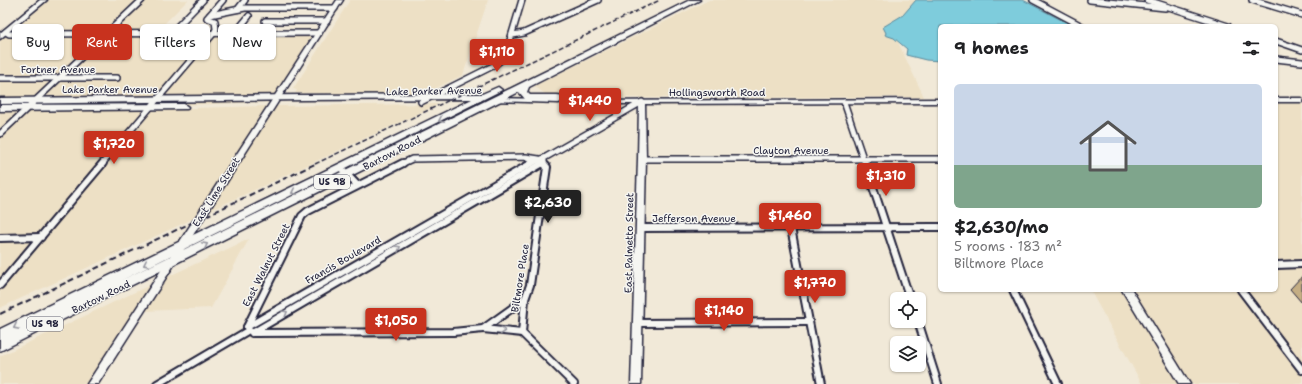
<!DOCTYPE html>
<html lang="en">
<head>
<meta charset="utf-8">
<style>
	body { margin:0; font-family:"Shantell Sans",sans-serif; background:#f2f2f2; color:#202124; height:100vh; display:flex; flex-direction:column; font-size:15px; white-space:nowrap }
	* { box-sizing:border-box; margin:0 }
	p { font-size:13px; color:#757577 }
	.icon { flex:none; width:22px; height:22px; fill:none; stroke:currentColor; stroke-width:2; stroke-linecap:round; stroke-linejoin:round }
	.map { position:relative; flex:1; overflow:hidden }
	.details { position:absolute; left:938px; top:24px; width:340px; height:268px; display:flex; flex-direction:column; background:#fff; border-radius:6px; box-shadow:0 1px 3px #0004 }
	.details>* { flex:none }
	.top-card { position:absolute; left:12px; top:24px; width:380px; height:36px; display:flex; gap:8px }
	.fabs { position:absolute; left:890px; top:292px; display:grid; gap:8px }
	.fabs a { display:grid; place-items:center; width:36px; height:36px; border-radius:6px; background:#fff; box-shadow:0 1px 3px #0004; font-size:20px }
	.price { position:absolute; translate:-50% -34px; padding:0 9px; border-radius:4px; background:#c8321e; color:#fff; font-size:13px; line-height:26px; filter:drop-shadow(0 1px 2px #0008) }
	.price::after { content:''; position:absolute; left:50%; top:24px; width:12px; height:9px; margin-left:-6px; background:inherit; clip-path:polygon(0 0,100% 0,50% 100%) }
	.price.active { background:#222; color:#fff }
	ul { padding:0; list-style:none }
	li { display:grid; align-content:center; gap:8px; height:212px; padding:0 16px }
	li+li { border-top:1px solid #e0e0e0 }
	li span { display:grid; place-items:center; height:124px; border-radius:6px; color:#555 }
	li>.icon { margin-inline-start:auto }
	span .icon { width:72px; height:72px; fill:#fffc; stroke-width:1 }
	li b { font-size:17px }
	h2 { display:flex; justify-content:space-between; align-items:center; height:48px; padding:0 16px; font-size:17px }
	.chip { padding:0 14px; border-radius:6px; background:#fff; box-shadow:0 1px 3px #0004; font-size:14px; line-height:36px }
	.chip.active { background:#c8321e; color:#fff }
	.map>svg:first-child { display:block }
	.built { fill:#ede0c5 }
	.water { fill:#7eccdc; stroke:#59889c }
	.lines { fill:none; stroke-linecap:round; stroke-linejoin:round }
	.minor-far1-casing { stroke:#22223b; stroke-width:8 }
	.minor-casing { stroke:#22223b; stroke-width:10 }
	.tertiary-casing { stroke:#22223b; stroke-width:3 }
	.secondary-casing { stroke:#22223b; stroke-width:3 }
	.primary-casing { stroke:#22223b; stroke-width:3 }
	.minor-far1 { stroke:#f6f6f2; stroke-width:5 }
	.minor { stroke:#f6f6f2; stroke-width:6 }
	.tertiary { fill:#f6f6f2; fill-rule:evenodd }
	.secondary { fill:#f6f6f2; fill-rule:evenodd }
	.primary { fill:#f6f6f2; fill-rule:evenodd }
	.rail-far1 { stroke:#22223b; stroke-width:1.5; stroke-dasharray:5 2.5; stroke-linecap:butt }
	.rail { stroke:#22223b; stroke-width:2; stroke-dasharray:6 3.5; stroke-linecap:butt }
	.wall { fill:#c5ae84; stroke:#22223b }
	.oneway { stroke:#9797a0 }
	.labels { text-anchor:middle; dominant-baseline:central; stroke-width:3; stroke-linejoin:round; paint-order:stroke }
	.shield { fill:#f6f6f2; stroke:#626272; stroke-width:1 }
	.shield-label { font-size:9px; font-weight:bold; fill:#22223b }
	.street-label { font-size:10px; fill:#22223b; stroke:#f6f6f2 }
</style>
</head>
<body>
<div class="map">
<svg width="1302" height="384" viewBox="0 0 1302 384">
	<rect width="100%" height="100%" fill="#f1e9d8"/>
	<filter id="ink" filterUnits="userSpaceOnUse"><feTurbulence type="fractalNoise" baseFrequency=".025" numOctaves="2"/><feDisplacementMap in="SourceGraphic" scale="8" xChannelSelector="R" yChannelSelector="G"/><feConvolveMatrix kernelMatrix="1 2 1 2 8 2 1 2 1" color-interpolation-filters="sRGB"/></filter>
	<g filter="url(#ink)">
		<g class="built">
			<path d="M47,0H139L105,32L10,31Z"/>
			<path d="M144,0H188L157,31L111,32Z"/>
			<path d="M350,0H488L463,75L426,93H295L297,90L293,89Z"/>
			<path d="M709,0H948L896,38L924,97L606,98L547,95L534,86Z"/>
			<path d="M210,34L155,98L41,99L61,80H119L121,77H64L108,35Z"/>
			<path d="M216,34H315L275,95L162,98Z"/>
			<path d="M5,35H102L58,77H0V39Z"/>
			<path d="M0,80H54L34,99H0Z"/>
			<path d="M273,99L271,102L156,106L159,102Z"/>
			<path d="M152,102L149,106H34L37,103Z"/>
			<path d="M439,104L209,211L275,106Z"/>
			<path d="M1276,104H1302V384H1142L1090,290H1276Z"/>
			<path d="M268,106L197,217L0,308V290L153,109Z"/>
			<path d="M145,109L38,235H0V138L30,110Z"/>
			<path d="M0,110H23L0,131Z"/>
			<path d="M249,239L211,308L144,311L165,278Z"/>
			<path d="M0,240H34L0,279Z"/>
			<path d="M152,284L88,384H0V356Z"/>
		</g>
		<path class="water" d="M916,0H1023L1073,26H940V61L926,60L906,55L907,49L894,38L885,35L886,33L883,27L903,15Z"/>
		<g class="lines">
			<defs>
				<g id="minor-far1">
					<path d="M1033,0L1082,26"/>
					<path d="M1090,0L1165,8"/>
					<path d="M1147,0L1228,26"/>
					<path d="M1252,0L1302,15"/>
					<path d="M238,9L245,0"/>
					<path d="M210,15L245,8H335"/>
					<path d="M265,21H327"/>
					<path d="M6,32L9,34L319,33"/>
					<path d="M171,33L203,0"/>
					<path d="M235,33L249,16"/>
					<path d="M513,35L524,33L598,0"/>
					<path d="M1276,41L1302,50"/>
					<path d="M1276,59L1302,62"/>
					<path d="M0,78H117"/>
					<path d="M421,102L493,66L505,57L522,0"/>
					<path d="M844,102L865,164"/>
					<path d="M0,134L142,0"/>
					<path d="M642,159H940"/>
					<path d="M102,164L214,33L216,29L215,21L207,18L223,0"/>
					<path d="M401,164L412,159L526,157L539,159L544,164"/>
					<path d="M530,164L546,157L642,102"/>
					<path d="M542,164L544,163V160"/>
				</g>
				<g id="minor">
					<path d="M865,163L910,299"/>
					<path d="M341,168L357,185"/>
					<path d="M640,228L940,227"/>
					<path d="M791,228L821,384"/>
					<path d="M0,238L41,237"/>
					<path d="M1276,265L1302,264"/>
					<path d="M0,285L103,163"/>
					<path d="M1013,290L1058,384"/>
					<path d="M1241,290L1302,370"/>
					<path d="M918,321L938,384"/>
					<path d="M638,323L809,322"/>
					<path d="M247,327L302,216L308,211L403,163"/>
					<path d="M247,327L532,163"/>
					<path d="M483,329L522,333L574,384"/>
					<path d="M252,333L543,163"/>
					<path d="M253,333L453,332L483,329L525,299"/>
					<path d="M522,333L525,299L530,285L547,167L543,163"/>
					<path d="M157,384L249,330"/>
				</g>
				<g id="tertiary">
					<path d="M337,0H343L98,384H87Z"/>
					<path d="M494,98L559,99L562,101L559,103L492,101L491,100Z"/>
					<rect x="1276" y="98" width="26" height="4"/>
					<path d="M940,99V103L645,104L646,159L641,384H631L638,159L639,104H585L583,103L582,102L583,101Z"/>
					<path d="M1122,290H1132L1190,384H1179Z"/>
				</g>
				<path id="secondary" d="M40,0H47L0,39V33Z"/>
				<g id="primary">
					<path d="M690,0H700L529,87L527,92L530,95H557L591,99L594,100L595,102L594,104L528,100L525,99L519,92L0,351V329L472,99L303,100L0,104V98L303,95L482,94L498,87L502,90L120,281Z"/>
					<path d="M184,104L188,107L187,109L0,111V105Z"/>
				</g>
			</defs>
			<use href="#minor-far1" class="minor-far1-casing"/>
			<use href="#minor" class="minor-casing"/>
			<use href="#tertiary" class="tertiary-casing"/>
			<use href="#secondary" class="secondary-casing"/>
			<use href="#primary" class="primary-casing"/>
			<use href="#minor-far1" class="minor-far1"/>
			<use href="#minor" class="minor"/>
			<use href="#tertiary" class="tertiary"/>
			<use href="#secondary" class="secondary"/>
			<use href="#primary" class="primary"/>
			<path class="rail-far1" d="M315,164L660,0"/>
			<path class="rail" d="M0,314L317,163"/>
		</g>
		<path class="wall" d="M1302,276V303L1290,289Z"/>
		<defs><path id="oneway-chevron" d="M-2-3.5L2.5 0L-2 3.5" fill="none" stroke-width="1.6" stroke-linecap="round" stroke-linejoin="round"/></defs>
		<g class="oneway">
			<use href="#oneway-chevron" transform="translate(441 120) rotate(154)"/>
			<use href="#oneway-chevron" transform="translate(294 192) rotate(154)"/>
			<use href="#oneway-chevron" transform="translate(205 245) rotate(-26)"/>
			<use href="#oneway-chevron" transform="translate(398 248) rotate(-30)"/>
			<use href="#oneway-chevron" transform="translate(146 264) rotate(154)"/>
			<use href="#oneway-chevron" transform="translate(285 313) rotate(-30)"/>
			<use href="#oneway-chevron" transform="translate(16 327) rotate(154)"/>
			<use href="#oneway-chevron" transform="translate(503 331) rotate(5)"/>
		</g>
	</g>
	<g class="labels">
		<g class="shield">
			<rect x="314" y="175" width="36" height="14" rx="3"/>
			<rect x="27" y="317" width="36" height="14" rx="3"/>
		</g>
		<g class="shield-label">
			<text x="332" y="182">US 98</text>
			<text x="45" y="324">US 98</text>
		</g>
		<g class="street-label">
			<text x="58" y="69">Fortner Avenue</text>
			<text x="110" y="89">Lake Parker Avenue</text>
			<text transform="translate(434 91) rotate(-1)">Lake Parker Avenue</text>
			<text x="717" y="92">Hollingsworth Road</text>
			<text x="791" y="150">Clayton Avenue</text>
			<text transform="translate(392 153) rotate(-27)">Bartow Road</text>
			<text transform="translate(216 192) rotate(-58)">East Lime Street</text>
			<text x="694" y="218">Jefferson Avenue</text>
			<text transform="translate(629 243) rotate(-89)">East Palmetto Street</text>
			<text transform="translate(343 260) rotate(-30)">Francis Boulevard</text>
			<text transform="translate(266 265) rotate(-63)">East Walnut Street</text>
			<text transform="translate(520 278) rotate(-81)">Biltmore Place</text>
			<text transform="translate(101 297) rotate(-26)">Bartow Road</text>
		</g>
	</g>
</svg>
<div class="fabs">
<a><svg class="icon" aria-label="locate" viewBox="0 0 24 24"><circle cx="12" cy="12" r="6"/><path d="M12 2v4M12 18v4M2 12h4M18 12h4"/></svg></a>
<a><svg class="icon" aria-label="layers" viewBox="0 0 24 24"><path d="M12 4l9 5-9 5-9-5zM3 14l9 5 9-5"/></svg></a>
</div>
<b class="price" style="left:497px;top:73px">$1,110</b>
<b class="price" style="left:590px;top:122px">$1,440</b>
<b class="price" style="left:114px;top:165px">$1,720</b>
<b class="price" style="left:886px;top:197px">$1,310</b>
<b class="price active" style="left:548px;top:224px">$2,630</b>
<b class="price" style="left:790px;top:237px">$1,460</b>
<b class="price" style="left:815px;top:304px">$1,770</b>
<b class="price" style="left:724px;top:332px">$1,140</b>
<b class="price" style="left:396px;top:342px">$1,050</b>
<div class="top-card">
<a class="chip">Buy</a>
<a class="chip active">Rent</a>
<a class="chip">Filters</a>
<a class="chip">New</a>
</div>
<section class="details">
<h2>9 homes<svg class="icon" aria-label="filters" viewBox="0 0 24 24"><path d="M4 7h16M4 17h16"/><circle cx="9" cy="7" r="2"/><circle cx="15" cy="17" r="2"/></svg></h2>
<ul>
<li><span style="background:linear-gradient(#c9d6e8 65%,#7fa58c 0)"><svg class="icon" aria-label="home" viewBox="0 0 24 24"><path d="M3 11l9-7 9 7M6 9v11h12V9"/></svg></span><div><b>$2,630/mo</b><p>5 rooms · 183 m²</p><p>Biltmore Place</p></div></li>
</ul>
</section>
</div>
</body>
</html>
